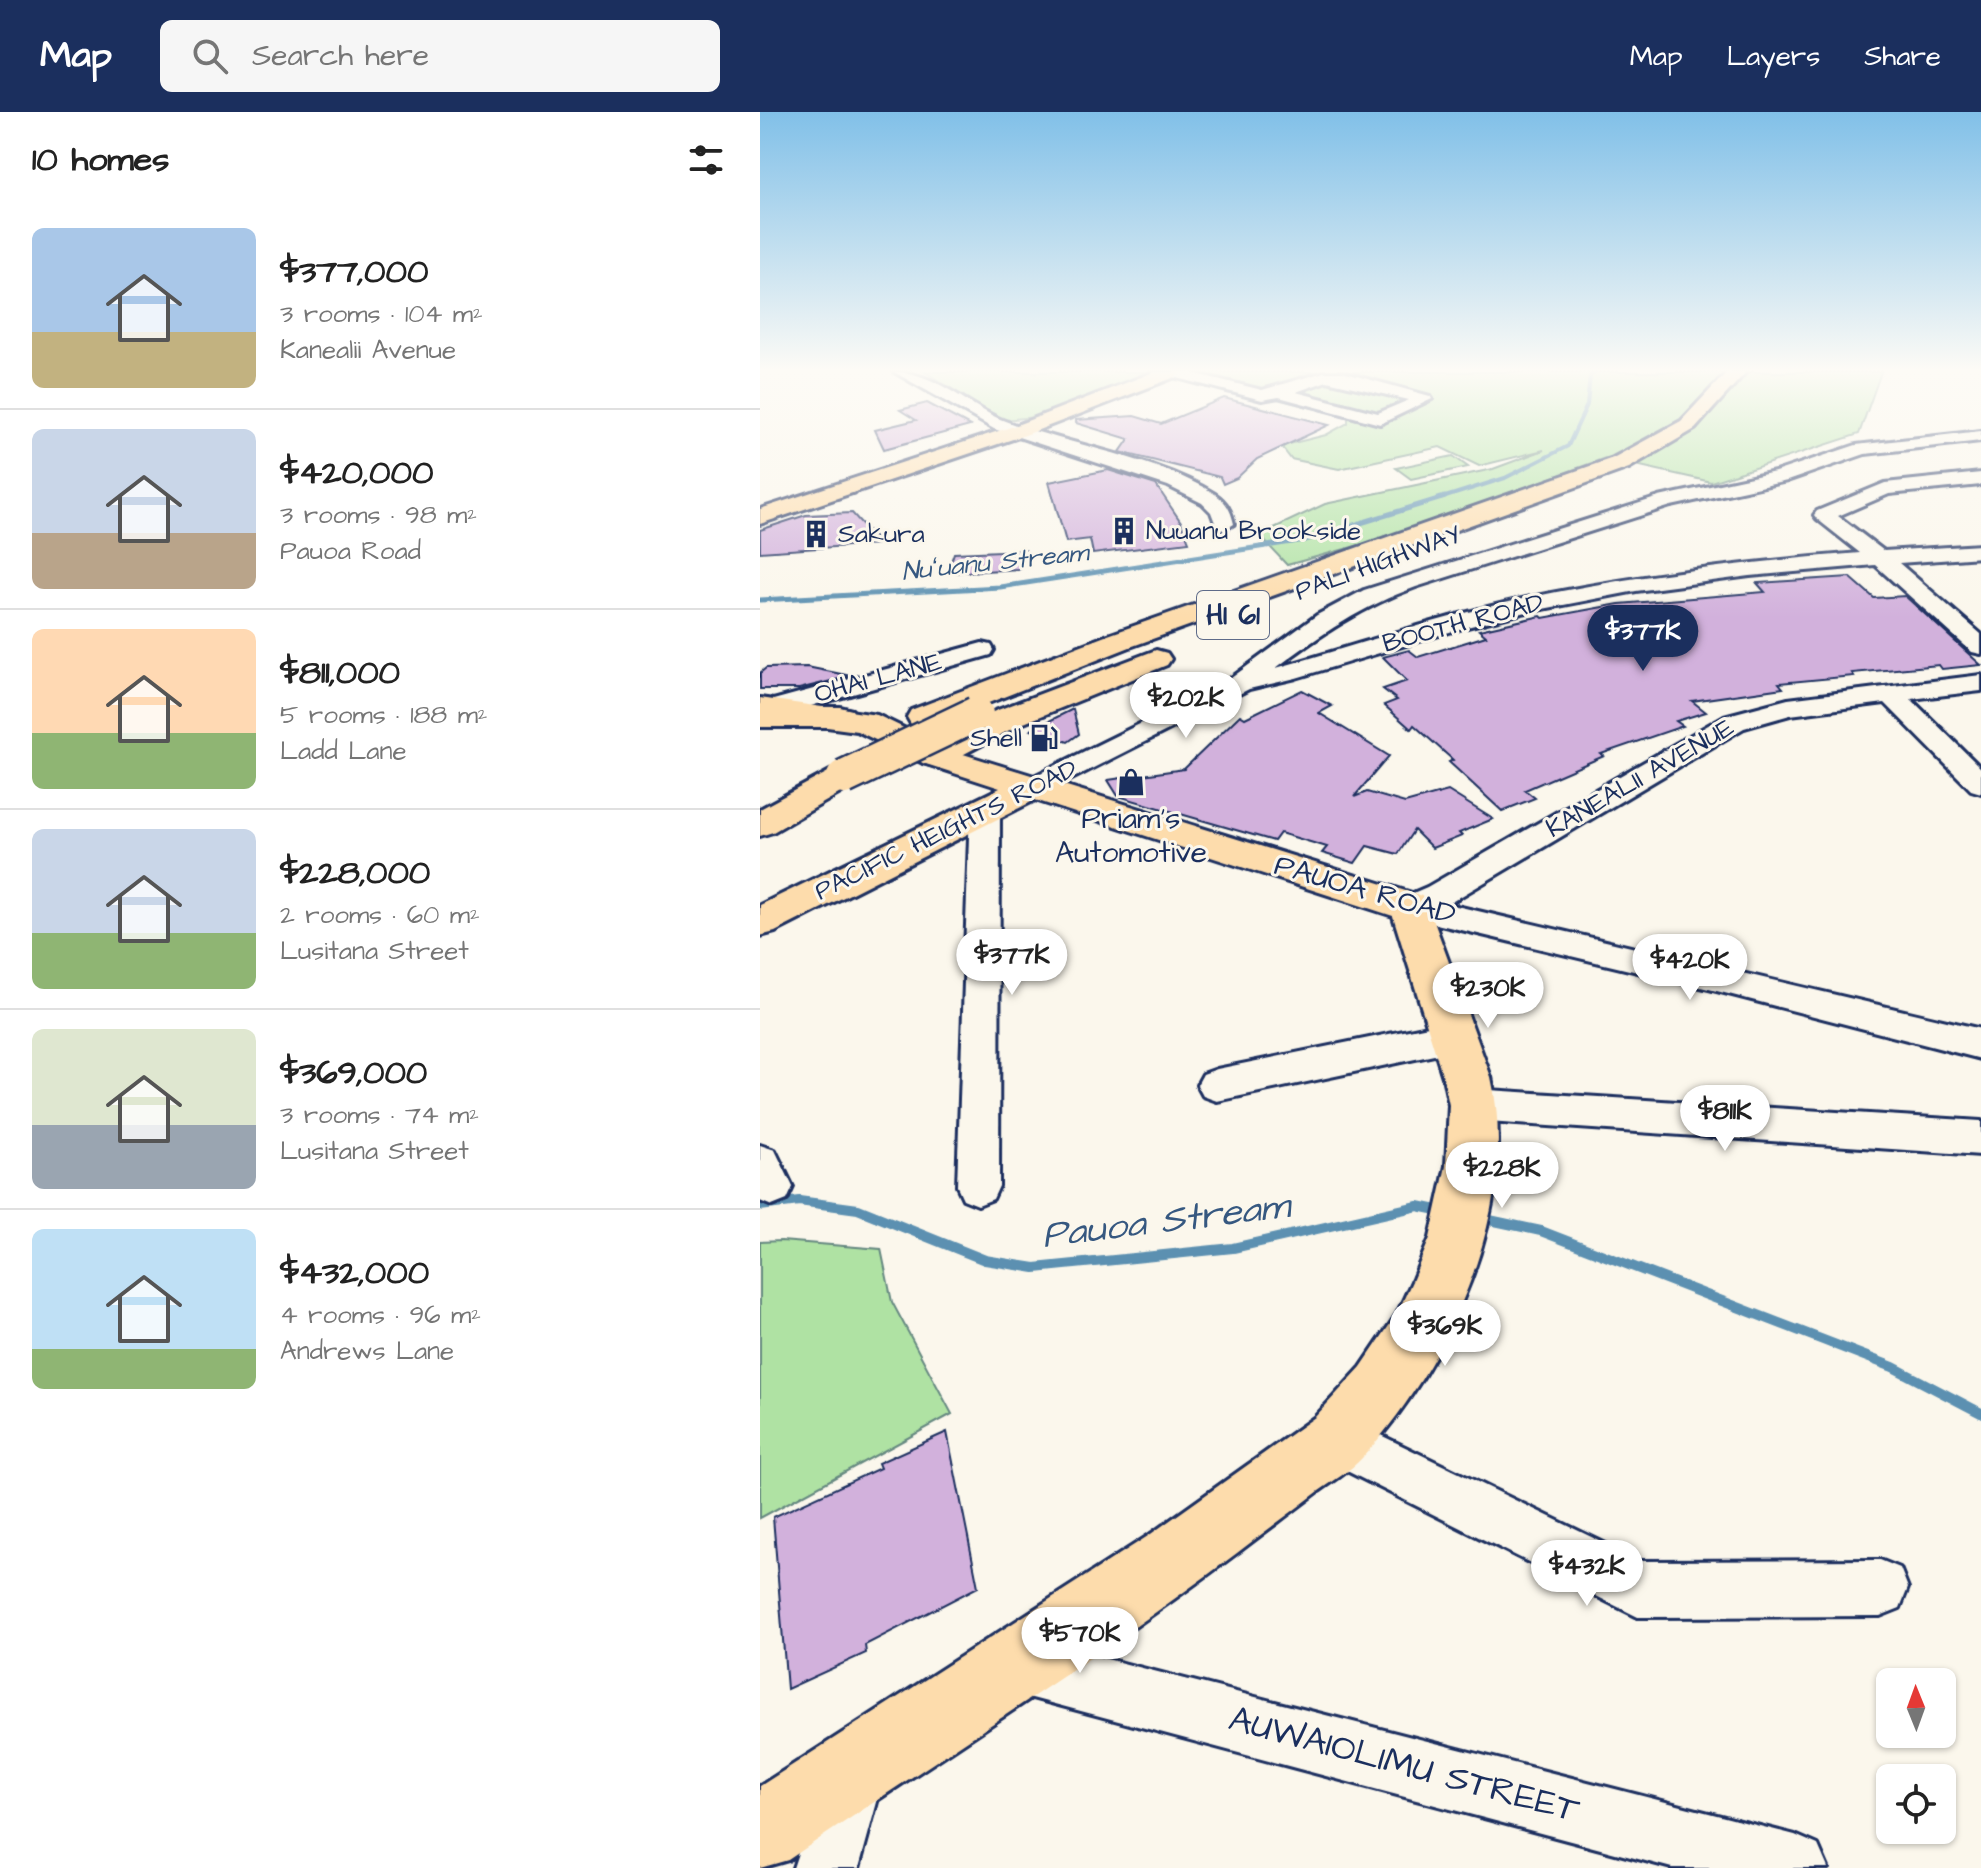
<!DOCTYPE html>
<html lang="en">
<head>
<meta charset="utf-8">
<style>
	body { margin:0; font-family:"Architects Daughter",sans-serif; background:#f6f6f6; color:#222; height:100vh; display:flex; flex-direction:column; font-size:30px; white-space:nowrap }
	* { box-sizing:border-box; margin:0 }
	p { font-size:26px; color:#767676 }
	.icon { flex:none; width:44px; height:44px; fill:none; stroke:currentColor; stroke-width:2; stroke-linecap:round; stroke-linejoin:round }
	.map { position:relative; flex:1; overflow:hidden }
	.side { display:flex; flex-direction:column; background:#fff; width:760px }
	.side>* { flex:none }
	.needle { width:52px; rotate:359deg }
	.buttons { position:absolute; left:1116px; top:1556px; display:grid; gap:16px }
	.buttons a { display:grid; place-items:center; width:80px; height:80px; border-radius:12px; background:#fff; box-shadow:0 2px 6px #0004; font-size:40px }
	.price { position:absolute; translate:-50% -68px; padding:0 18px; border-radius:28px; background:#fff; color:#222; font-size:26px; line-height:52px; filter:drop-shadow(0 2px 4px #0008) }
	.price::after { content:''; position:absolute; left:50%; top:48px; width:24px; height:18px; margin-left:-12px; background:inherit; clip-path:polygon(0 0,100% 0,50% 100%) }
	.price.active { background:#1b2f5e; color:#fff }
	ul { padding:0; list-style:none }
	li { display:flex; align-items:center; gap:24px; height:200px; padding:0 32px }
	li+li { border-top:2px solid #e0e0e0 }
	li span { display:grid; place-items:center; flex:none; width:224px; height:160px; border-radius:12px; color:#555 }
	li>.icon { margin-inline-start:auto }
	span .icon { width:96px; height:96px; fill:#fffc; stroke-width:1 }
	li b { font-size:34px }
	h2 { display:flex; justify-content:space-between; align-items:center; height:96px; padding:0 32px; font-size:34px }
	header { display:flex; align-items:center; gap:48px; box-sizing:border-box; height:112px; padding:0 40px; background:#1b2f5e; color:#fff }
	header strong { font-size:38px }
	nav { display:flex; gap:44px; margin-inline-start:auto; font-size:28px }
	.search { width:560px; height:72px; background:#f6f6f6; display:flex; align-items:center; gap:20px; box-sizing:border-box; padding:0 28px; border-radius:12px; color:#767676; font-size:30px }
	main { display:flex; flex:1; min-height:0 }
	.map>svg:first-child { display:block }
	.green { fill:#afe2a3; stroke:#658880; stroke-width:2 }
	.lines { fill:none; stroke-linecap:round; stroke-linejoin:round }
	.stream-far2 { stroke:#5c90b1; stroke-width:4 }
	.stream-far1 { stroke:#5c90b1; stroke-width:5 }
	.stream { stroke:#5c90b1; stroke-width:10 }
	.building { fill:#d2b1dc; stroke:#1b2f5e; stroke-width:2 }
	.minor-casing { stroke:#1b2f5e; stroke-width:6 }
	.major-casing { stroke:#1b2f5e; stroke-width:6 }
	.highway-casing { stroke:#1b2f5e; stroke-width:6 }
	.minor { fill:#fbf7ec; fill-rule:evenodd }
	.major { fill:#fddcac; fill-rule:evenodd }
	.highway { fill:#fddcac; fill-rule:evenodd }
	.highway-bridge-casing { stroke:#1b2f5e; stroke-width:39; stroke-linecap:butt }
	.highway-bridge { stroke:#fddcac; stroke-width:34 }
	.labels { text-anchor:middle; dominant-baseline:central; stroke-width:6; stroke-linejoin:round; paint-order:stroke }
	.far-poi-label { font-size:26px; fill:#1b2f5e; stroke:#fbf7ec; text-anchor:start }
	.far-water-label { font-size:26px; font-style:italic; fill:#365880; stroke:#fbf7ec }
	.far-street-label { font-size:26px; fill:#1b2f5e; stroke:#fbf7ec }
	.shield { fill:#fbf7ec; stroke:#5e6b89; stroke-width:2 }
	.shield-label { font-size:28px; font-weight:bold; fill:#1b2f5e }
	.poi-label { font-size:30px; fill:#1b2f5e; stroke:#fbf7ec }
	.street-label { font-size:30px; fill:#1b2f5e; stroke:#fbf7ec }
	.near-street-label { font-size:36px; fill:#1b2f5e; stroke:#fbf7ec }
	.near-water-label { font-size:38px; font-style:italic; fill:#365880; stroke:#fbf7ec }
</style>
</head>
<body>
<header>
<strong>Map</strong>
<div class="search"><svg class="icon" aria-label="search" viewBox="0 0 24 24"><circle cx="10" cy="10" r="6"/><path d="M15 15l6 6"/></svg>Search here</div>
<nav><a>Map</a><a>Layers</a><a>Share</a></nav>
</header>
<main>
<section class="side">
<h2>10 homes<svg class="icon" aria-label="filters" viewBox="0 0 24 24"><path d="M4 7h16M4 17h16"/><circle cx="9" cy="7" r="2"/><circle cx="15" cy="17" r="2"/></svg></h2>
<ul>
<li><span style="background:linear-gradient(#a9c7e8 65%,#c2b280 0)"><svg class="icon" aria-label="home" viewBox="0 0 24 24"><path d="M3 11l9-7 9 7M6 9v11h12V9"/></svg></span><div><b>$377,000</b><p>3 rooms · 104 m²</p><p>Kanealii Avenue</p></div></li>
<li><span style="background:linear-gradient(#c9d6e8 65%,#b9a48a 0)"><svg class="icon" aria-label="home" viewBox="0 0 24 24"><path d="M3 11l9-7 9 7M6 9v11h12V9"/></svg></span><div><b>$420,000</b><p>3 rooms · 98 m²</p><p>Pauoa Road</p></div></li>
<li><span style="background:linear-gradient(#ffd9b3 65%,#8fb573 0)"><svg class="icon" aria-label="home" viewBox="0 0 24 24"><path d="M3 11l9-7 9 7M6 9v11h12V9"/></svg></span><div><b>$811,000</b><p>5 rooms · 188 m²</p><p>Ladd Lane</p></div></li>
<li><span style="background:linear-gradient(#c9d6e8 65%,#8fb573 0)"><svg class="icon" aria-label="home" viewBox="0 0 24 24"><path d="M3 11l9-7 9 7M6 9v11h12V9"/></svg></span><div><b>$228,000</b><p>2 rooms · 60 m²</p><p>Lusitana Street</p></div></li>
<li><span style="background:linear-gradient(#dfe7d0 60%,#9aa5b1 0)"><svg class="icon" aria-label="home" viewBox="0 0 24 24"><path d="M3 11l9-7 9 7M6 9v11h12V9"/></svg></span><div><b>$369,000</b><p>3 rooms · 74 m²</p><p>Lusitana Street</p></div></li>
<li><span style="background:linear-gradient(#bfe0f5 75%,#8fb573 0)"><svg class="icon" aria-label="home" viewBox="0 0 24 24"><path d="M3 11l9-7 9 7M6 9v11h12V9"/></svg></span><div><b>$432,000</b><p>4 rooms · 96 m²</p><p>Andrews Lane</p></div></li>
</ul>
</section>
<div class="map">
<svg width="1221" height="1756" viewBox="0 0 1221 1756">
	<rect width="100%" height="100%" fill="#fbf7ec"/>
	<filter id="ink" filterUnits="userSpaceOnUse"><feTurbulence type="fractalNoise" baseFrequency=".0125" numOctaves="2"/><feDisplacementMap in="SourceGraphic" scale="16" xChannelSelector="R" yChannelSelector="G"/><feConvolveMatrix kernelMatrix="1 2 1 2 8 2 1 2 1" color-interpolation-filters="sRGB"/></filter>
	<g filter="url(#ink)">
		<g class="green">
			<path d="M165,260H395L278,305L242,308Z"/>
			<path d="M411,260H1121L1099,322L951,370L845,346L632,424L527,453L499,423L565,392L733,357L784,338L719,354L680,335L579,357L531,347L521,334L566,323L588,311V305Z"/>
			<path d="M693,344L708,355L651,367L636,356Z"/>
			<path d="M21,1129L121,1137L132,1190L192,1302L0,1406V1130Z"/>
		</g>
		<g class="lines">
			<path class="stream-far2" d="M679,387L745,366L808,334L827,293L830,264L836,260"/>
			<path class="stream-far1" d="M0,488L240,475L545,428L685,385"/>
			<g class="stream">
				<path d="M0,1094L39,1089L98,1097L225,1148L275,1156L473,1136L658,1094L687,1100"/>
				<path d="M720,1106L781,1119L1133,1255L1221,1301"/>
			</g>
		</g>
		<g class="building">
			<path d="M464,286L569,313L497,347L477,366L463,372L460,365L360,340L369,327L316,311V308L374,304L401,312Z"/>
			<path d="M167,291L210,314L124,337L115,318L156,308L140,298Z"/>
			<path d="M348,358L396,373L421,410L429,430L333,442L330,427L306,430L289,370Z"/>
			<path d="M92,401L120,432L0,440V418L46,403Z"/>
			<path d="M265,438L260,457L187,461L194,441Z"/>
			<path d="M1090,465L1114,486L1145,484L1221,553L1182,557L1179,553L1092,561L1094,564L1019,571L1023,576L932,589L946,600L916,609L923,614L841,642L844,644L765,678L775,686L742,699L689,650L693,648L654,613L651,617L624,593L637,588L623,577L647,569L623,545L649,538L658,545L726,524L719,518L781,504L783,506L859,492L1005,480L997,471Z"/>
			<path d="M47,555L91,564L39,577H0V561L6,556Z"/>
			<path d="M542,578L572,594L559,601L629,644L594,685L607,680L645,691L688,679L733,707L699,721L702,724L672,736L654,718L638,742L607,734L595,751L562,741L567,735L520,721L514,729L358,684L348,668L424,657L480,603L485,606Z"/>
			<path d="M313,597L319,622L308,630L271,618Z"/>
			<path d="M187,1320L218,1475L105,1533L106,1541L27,1577L13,1405L120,1356L118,1351Z"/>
		</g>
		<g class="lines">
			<defs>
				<g id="minor">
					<path d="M134,260C175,259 208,295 245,309C308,333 399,346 455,382C467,390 471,399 474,412L464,418L457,416L451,400L442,391L408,374L234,317Z"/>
					<path d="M403,260H429L502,278L564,260H582L670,284L672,287L620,312L519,285L502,288L406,263ZM567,269L649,288L618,301L536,280Z"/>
					<path d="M1221,319V329L1105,342L1027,369L911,394L656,475C603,494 561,522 516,556C598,533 679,505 762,487C874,463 987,450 1100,441L1057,407L1054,403L1057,399L1125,371L1221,361V373L1129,382L1078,404L1124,439L1221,433V445L1139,451L1221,522V542L1212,540L1115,453L990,464L876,479L762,501L703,516L536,566L489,577L284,681L274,684L264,681L259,675L264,669L467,569L557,503L604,478L899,385L1015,360L1096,333Z"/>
					<path d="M222,531L231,533L234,538L231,543L15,604L6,602L2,596L6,590Z"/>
					<path d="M1221,563V579L1151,587L1221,656V681L1211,678L1125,591L1030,603L984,616L688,792L1221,917V947L949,877L651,806L639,803L634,795L639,787L667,775L964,604L1028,587Z"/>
					<path d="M225,687L236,689L240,696L239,1074L233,1087L218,1093L203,1087L197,1074L210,696L214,689Z"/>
					<path d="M693,909L706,914L712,924L706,934L693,939L457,989L443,984L437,973L443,962L457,957Z"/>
					<path d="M713,977L1221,1009V1043L713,1009L699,1005L693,993L699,981Z"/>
					<path d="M0,1033L15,1038L33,1075L27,1088L12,1094L0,1089Z"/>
					<path d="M577,1302L881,1449L1120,1448L1140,1456L1148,1476L1140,1496L1120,1504L878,1505L559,1345L552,1327L559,1309Z"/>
					<path d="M257,1524L1035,1723L1058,1733L1068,1756H912L257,1582L236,1574L228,1553L236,1532Z"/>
					<path d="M92,1637L114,1646L123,1668L99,1756H33L70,1646Z"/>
				</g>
				<g id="major">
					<path d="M394,260H420L418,264L268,322L0,412V397L254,314Z"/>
					<path d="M0,586L117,603L187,637L665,785L731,965C761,1096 689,1251 602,1346C590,1359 573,1369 559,1379C532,1400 504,1420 477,1441C332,1550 178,1646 28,1748L0,1756V1674L388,1424L555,1305L601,1255L637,1202L653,1167L670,1126L686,1054L689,993L683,965L633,804L275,688L15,820L0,824V793L240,676L163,651L97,619L0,606Z"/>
				</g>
				<g id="highway">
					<path d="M967,260H986L935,317L869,356L370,535L175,612L163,615L151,612L147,605L151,598L348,523L853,346L921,309Z"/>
					<path d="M396,538L407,541L411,547L407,553L259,613L187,651L175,654L163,651L158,644L163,637L235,599Z"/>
					<path d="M0,595H80L92,598L96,605L92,612L80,615H0Z"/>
					<path d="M84,654L96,658L102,665L96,672L13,720L0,724V697L72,658Z"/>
				</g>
			</defs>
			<use href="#minor" class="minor-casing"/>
			<use href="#major" class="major-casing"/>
			<use href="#highway" class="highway-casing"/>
			<use href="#minor" class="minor"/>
			<use href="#major" class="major"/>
			<use href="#highway" class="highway"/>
			<defs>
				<path id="highway-bridge" d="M84,665L216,602"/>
			</defs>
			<use href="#highway-bridge" class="highway-bridge-casing"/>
			<use href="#highway-bridge" class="highway-bridge"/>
		</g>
	</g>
	<linearGradient id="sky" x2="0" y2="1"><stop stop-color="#81c0e8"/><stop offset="0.51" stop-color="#fdfbf6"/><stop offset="1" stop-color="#fdfbf6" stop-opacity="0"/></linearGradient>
	<rect width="1221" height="506" fill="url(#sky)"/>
	<defs>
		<symbol id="building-bare" viewBox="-9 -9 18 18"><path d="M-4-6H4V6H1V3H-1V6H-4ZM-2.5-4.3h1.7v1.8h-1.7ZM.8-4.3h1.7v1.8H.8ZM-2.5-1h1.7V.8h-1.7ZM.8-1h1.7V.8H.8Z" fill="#1b2f5e" stroke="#fbf7ec" stroke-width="2.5" paint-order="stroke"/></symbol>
		<symbol id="fuel-bare" viewBox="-9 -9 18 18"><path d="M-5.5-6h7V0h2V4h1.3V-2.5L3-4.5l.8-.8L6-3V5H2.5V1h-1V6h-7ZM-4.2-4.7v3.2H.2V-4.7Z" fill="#1b2f5e" stroke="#fbf7ec" stroke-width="2.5" paint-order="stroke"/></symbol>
		<symbol id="shop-bare" viewBox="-9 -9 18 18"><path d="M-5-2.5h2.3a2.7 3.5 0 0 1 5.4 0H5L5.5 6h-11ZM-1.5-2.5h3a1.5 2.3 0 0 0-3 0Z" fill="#1b2f5e" stroke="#fbf7ec" stroke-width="2.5" paint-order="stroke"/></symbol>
	</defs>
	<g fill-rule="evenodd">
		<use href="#building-bare" x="344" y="399" width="40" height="40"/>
		<use href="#building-bare" x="36" y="402" width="40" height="40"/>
		<use href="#fuel-bare" x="264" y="606" width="40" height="40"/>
		<use href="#shop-bare" x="351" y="650" width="40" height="40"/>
	</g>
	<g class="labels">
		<g class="far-poi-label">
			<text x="386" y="419">Nuuanu Brookside</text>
			<text x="78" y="422">Sakura</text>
			<text x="262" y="626" text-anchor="end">Shell</text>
		</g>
		<g class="far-water-label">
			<text transform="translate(235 450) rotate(-6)">Nuʻuanu Stream</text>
		</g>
		<g class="far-street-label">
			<text transform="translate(618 451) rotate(-20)">PALI HIGHWAY</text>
			<text transform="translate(703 511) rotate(-15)">BOOTH ROAD</text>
			<text transform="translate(118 566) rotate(-15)">OHAI LANE</text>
			<text transform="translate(880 666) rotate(-30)">KANEALII AVENUE</text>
			<text transform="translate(186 718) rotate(-26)">PACIFIC HEIGHTS ROAD</text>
		</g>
		<rect class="shield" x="437" y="479" width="72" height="48" rx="6"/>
		<g class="shield-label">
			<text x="473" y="503">HI 61</text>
		</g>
		<g class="poi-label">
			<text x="371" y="707">Priam’s<tspan x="371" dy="34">Automotive</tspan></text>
		</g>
		<g class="street-label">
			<text transform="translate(605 778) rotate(16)">PAUOA ROAD</text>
		</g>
		<g class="near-street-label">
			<text transform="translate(644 1653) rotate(15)">AUWAIOLIMU STREET</text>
		</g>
		<g class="near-water-label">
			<text transform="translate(406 1109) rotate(-7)">Pauoa Stream</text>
		</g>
	</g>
</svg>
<div class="buttons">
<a><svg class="needle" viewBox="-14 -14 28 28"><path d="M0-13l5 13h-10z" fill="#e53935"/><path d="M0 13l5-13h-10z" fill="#767676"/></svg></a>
<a><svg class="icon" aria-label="locate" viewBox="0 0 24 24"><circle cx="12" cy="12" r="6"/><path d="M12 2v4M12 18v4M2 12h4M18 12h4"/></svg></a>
</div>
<b class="price active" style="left:883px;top:561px">$377K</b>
<b class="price" style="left:426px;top:628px">$202K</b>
<b class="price" style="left:252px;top:885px">$377K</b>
<b class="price" style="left:930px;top:890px">$420K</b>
<b class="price" style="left:728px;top:918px">$230K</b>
<b class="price" style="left:965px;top:1041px">$811K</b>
<b class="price" style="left:742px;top:1098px">$228K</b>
<b class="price" style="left:685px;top:1256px">$369K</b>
<b class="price" style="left:827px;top:1496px">$432K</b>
<b class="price" style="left:320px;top:1563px">$570K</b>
</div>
</main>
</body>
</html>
